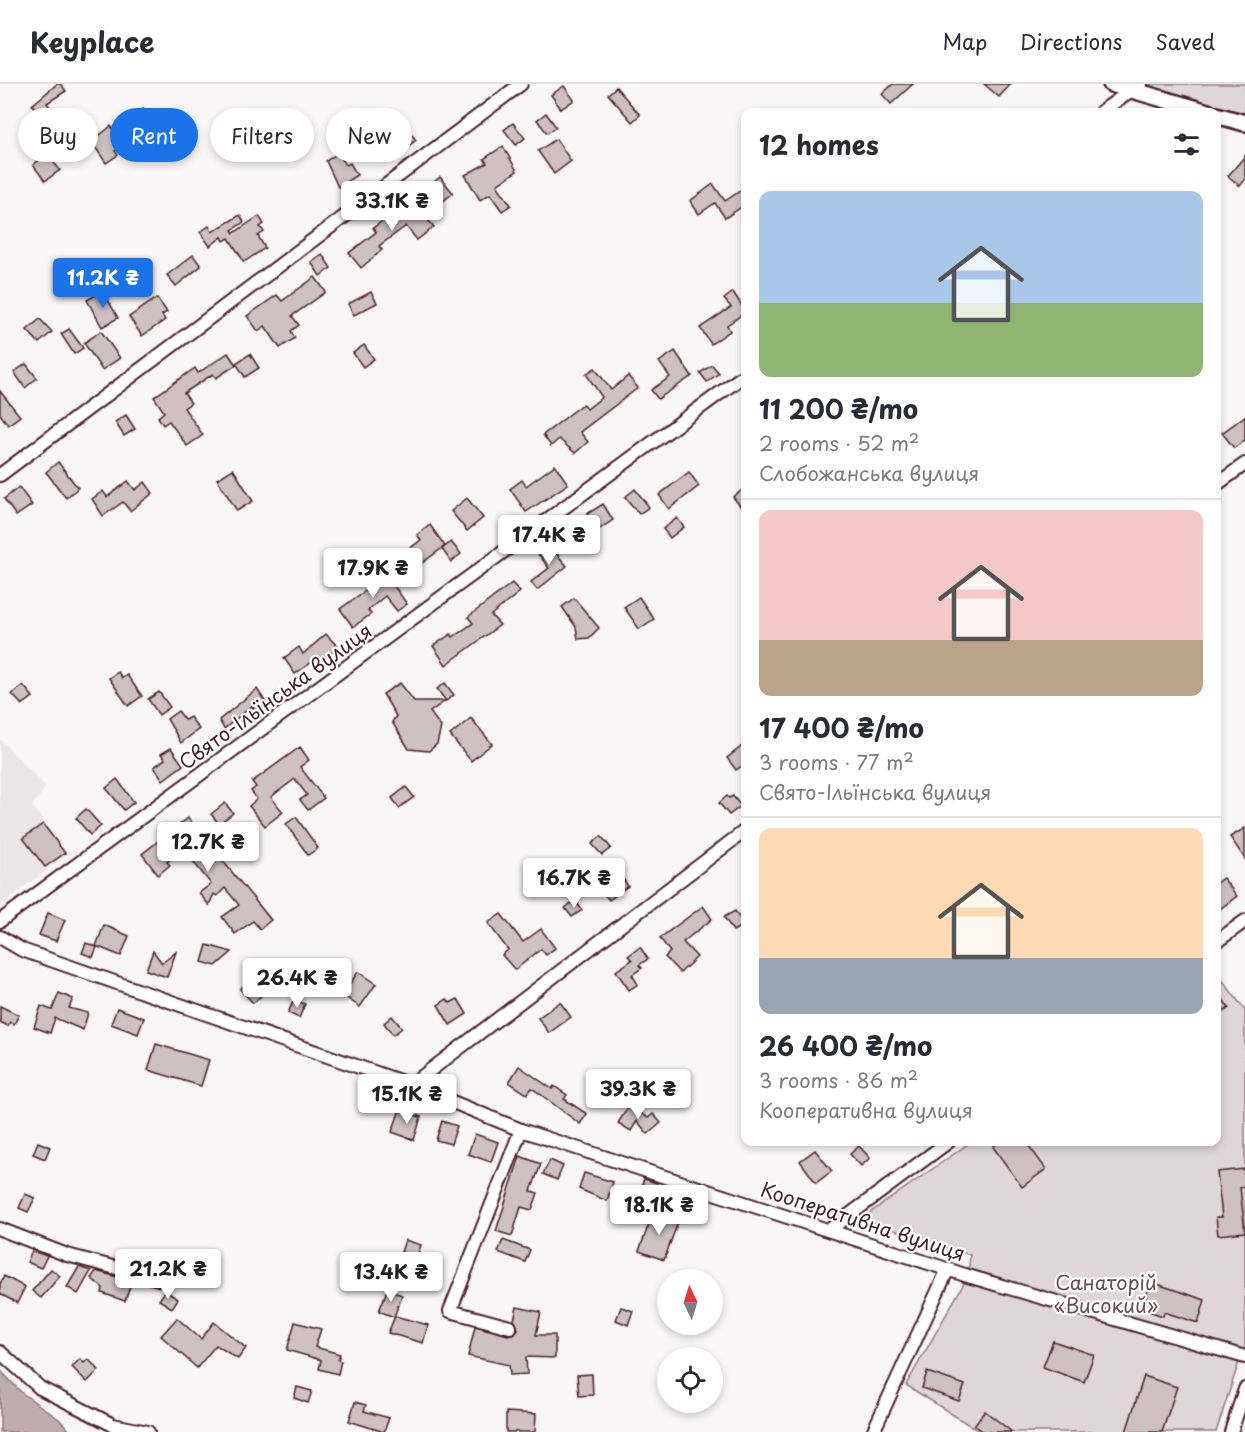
<!DOCTYPE html>
<html lang="en">
<head>
<meta charset="utf-8">
<style>
	body { margin:0; font-family:"Playpen Sans",sans-serif; background:#f7f7f7; color:#2b2b33; height:100vh; display:flex; flex-direction:column; font-size:22px; white-space:nowrap }
	* { box-sizing:border-box; margin:0 }
	p { font-size:20px; color:#7c7c81 }
	.icon { flex:none; width:33px; height:33px; fill:none; stroke:currentColor; stroke-width:2; stroke-linecap:round; stroke-linejoin:round }
	.map { position:relative; flex:1; overflow:hidden }
	.sheet { position:absolute; left:741px; top:24px; width:480px; height:1038px; display:flex; flex-direction:column; background:#fff; border-radius:12px; box-shadow:0 3px 9px #0003 }
	.sheet>* { flex:none }
	.hud { position:absolute; left:18px; top:24px; width:570px; height:54px; display:flex; gap:12px }
	.needle { width:39px; rotate:356deg }
	.tools { position:absolute; left:657px; top:1185px; display:grid; gap:12px }
	.tools a { display:grid; place-items:center; width:66px; height:66px; border-radius:50%; background:#fff; box-shadow:0 3px 9px #0003; font-size:30px }
	.price { position:absolute; translate:-50% -51px; padding:0 14px; border-radius:6px; background:#fff; color:#222; font-size:20px; line-height:39px; filter:drop-shadow(0 2px 3px #0008) }
	.price::after { content:''; position:absolute; left:50%; top:36px; width:18px; height:14px; margin-left:-9px; background:inherit; clip-path:polygon(0 0,100% 0,50% 100%) }
	.price.on { background:#1a73e8; color:#fff }
	ul { padding:0; list-style:none }
	li { display:grid; align-content:center; gap:12px; height:318px; padding:0 18px }
	li+li { border-top:2px solid #e1e1e2 }
	li span { display:grid; place-items:center; height:186px; border-radius:12px; color:#555 }
	li>.icon { margin-inline-start:auto }
	span .icon { width:108px; height:108px; fill:#fffc; stroke-width:1 }
	li b { font-size:26px }
	h2 { display:flex; justify-content:space-between; align-items:center; height:72px; padding:0 18px; font-size:26px }
	.tag { padding:0 21px; border-radius:27px; background:#fff; box-shadow:0 3px 9px #0003; font-size:21px; line-height:54px }
	.tag.on { background:#1a73e8; color:#fff }
	header { display:flex; align-items:center; gap:36px; box-sizing:border-box; height:84px; padding:0 30px; background:#fff; border-bottom:2px solid #e1e1e2 }
	header strong { font-size:28px }
	nav { display:flex; gap:33px; margin-inline-start:auto; font-size:21px }
	.map>svg:first-child { display:block }
	.built { fill:#ebe6e8 }
	.green { fill:#ded6d9; stroke:#947a82; stroke-width:1.5 }
	.water { fill:#bdadb0; stroke:#8f747b; stroke-width:1.5 }
	.building { fill:#cdc1c4; stroke:#4a1f2b; stroke-width:1.5 }
	.lines { fill:none; stroke-linecap:round; stroke-linejoin:round }
	.minor-casing { stroke:#4a1f2b; stroke-width:16 }
	.tertiary-casing { stroke:#4a1f2b; stroke-width:20 }
	.minor { stroke:#fff; stroke-width:12 }
	.tertiary { stroke:#fff; stroke-width:15 }
	.labels { text-anchor:middle; dominant-baseline:central; stroke-width:4.5; stroke-linejoin:round; paint-order:stroke }
	.street-label { font-size:20px; fill:#4a1f2b; stroke:#fff }
	.park-label { font-size:20px; fill:#6f4d56; stroke:#fff }
</style>
</head>
<body>
<header>
<strong>Keyplace</strong>
<nav><a>Map</a><a>Directions</a><a>Saved</a></nav>
</header>
<div class="map">
<svg width="1245" height="1348" viewBox="0 0 1245 1348">
	<rect width="100%" height="100%" fill="#f8f6f7"/>
	<filter id="ink" filterUnits="userSpaceOnUse"><feTurbulence type="fractalNoise" baseFrequency=".0167" numOctaves="2"/><feDisplacementMap in="SourceGraphic" scale="12" xChannelSelector="R" yChannelSelector="G"/><feConvolveMatrix kernelMatrix="1 2 1 2 8 2 1 2 1" color-interpolation-filters="sRGB"/></filter>
	<g filter="url(#ink)">
		<path class="built" d="M0,655L46,703L32,722L67,770L0,822Z"/>
		<g class="green">
			<path d="M1140,0H1245V39Z"/>
			<path d="M1217,889L1245,926V1269L1241,1272L1216,1348H980L906,1301L968,1192L970,1171L861,1135L971,1058H1216Z"/>
		</g>
		<path class="water" d="M0,1286L22,1309L59,1335L71,1348H0Z"/>
		<g class="building">
			<path d="M57,0H61L66,7L47,19L50,23L40,31L32,21Z"/>
			<path d="M893,0H913L891,20L882,10Z"/>
			<path d="M984,0H1011L999,13Z"/>
			<path d="M564,2L574,16L561,25L551,11Z"/>
			<path d="M616,3L640,31L632,38L608,10Z"/>
			<path d="M143,25L154,42L144,48L134,32Z"/>
			<path d="M79,27L100,51L111,42L124,60L115,67L118,71L106,79L89,54L86,57L74,43L79,39L73,31Z"/>
			<path d="M546,29L556,43L547,49L537,36Z"/>
			<path d="M400,35L416,56L393,74L380,58L385,54L381,50Z"/>
			<path d="M513,39L525,54L516,61L504,46Z"/>
			<path d="M556,55L571,77L554,90L538,67Z"/>
			<path d="M503,62L517,87L497,101L511,121L502,127L490,110L480,116L465,91L487,79L484,75Z"/>
			<path d="M338,69L346,81L350,79L357,91L338,103L326,77Z"/>
			<path d="M47,70L60,86L45,97L33,81Z"/>
			<path d="M1245,72V96L1240,102L1228,92Z"/>
			<path d="M440,93L453,109L441,119L432,108L437,105L433,99Z"/>
			<path d="M713,100L725,117L746,103V120L725,134L715,119L699,130L690,117Z"/>
			<path d="M407,119L411,125L416,121L434,143L417,156L406,142L379,162L382,166L361,184L349,169L376,148L373,144Z"/>
			<path d="M240,131L244,138L232,146L234,149L259,132L264,140L260,143L264,148L258,152L265,164L244,178L229,154L224,157L222,153L210,162L200,148L209,142L212,148Z"/>
			<path d="M322,170L331,184L320,192L311,178Z"/>
			<path d="M193,171L201,182L176,202L167,191Z"/>
			<path d="M315,193L326,208L292,232L299,241L291,247L295,254L280,264L265,242L258,247L247,232L277,211L282,217Z"/>
			<path d="M103,207L118,234L102,243L87,216Z"/>
			<path d="M371,208L377,219L354,231L348,220Z"/>
			<path d="M733,208L746,228L727,241L730,247L711,260L700,244L731,223L724,215Z"/>
			<path d="M157,214L167,228L162,231L165,236L142,252L129,233Z"/>
			<path d="M40,235L52,248L39,259L27,246Z"/>
			<path d="M69,245L83,264L74,270L61,250Z"/>
			<path d="M101,247L120,274L102,286L84,259Z"/>
			<path d="M364,261L374,275L363,283L353,269Z"/>
			<path d="M675,267L692,292L658,315L651,306L670,293L659,278Z"/>
			<path d="M228,269L236,281L216,294L213,290L184,309L191,319L184,324L203,351L187,362L169,337L163,341L158,333L164,328L154,313L195,284L198,289Z"/>
			<path d="M250,270L259,284L245,293L236,279Z"/>
			<path d="M26,280L37,294L25,304L14,288Z"/>
			<path d="M712,281L719,289L707,298L700,289Z"/>
			<path d="M595,284L611,306L628,292L638,304L580,348L588,358L575,369L559,355L551,362L543,351L583,320L587,325L602,313L586,290Z"/>
			<path d="M0,307L20,332L8,341L0,330Z"/>
			<path d="M126,331L135,345L124,352L115,338Z"/>
			<path d="M1245,332V356L1234,364L1222,349Z"/>
			<path d="M58,378L78,404L66,414L46,388Z"/>
			<path d="M555,381L568,400L526,428L510,405L522,396L526,402Z"/>
			<path d="M233,385L253,417L237,427L217,395Z"/>
			<path d="M689,388L699,402L669,425L659,411Z"/>
			<path d="M128,397L135,406L145,398L153,409L130,427L123,418L103,432L92,415L103,407L107,413Z"/>
			<path d="M19,403L32,421L16,432L4,415Z"/>
			<path d="M746,403V429L733,413Z"/>
			<path d="M635,405L649,423L639,430L625,413Z"/>
			<path d="M467,414L483,434L467,447L451,427Z"/>
			<path d="M603,420L613,436L598,446L587,430Z"/>
			<path d="M677,434L684,443L670,454L663,445Z"/>
			<path d="M430,441L445,462L410,488L399,472L421,456L417,451Z"/>
			<path d="M451,458L461,470L451,478L442,465Z"/>
			<path d="M547,459L567,482L537,506L531,498L549,484L536,467Z"/>
			<path d="M382,485L407,520L397,527L385,512L368,526L371,530L353,543L340,525L373,501L369,495Z"/>
			<path d="M512,499L520,508L491,531L500,541L446,581L433,562L451,550L453,553L473,539L468,533Z"/>
			<path d="M639,513L654,535L639,545L624,523Z"/>
			<path d="M574,514L599,544L589,554L578,555L576,543L562,523Z"/>
			<path d="M326,550L338,563L322,577L319,573L295,590L284,574L299,563L303,570Z"/>
			<path d="M118,588L122,594L127,591L142,612L128,622L109,594Z"/>
			<path d="M400,599L414,617H445L430,628L441,643L437,660L429,667L409,665L392,638L396,632L383,610Z"/>
			<path d="M445,599L454,611L446,617L437,605Z"/>
			<path d="M23,601L33,613L22,621L12,610Z"/>
			<path d="M257,605L266,619L255,627L252,622L224,645L219,636Z"/>
			<path d="M159,608L170,623L159,631L148,615Z"/>
			<path d="M178,627L185,636L190,633L199,645L181,659L167,635Z"/>
			<path d="M471,634L492,660L471,677L450,651Z"/>
			<path d="M746,659V679L736,686L727,674Z"/>
			<path d="M300,663L309,676L300,683L324,714L308,726L300,716L307,711L295,695L271,713L283,728L265,742L249,722L257,715L251,707L256,703L252,698Z"/>
			<path d="M171,664L183,681L163,696L154,683L165,675L161,670Z"/>
			<path d="M117,695L134,718L124,726L106,704Z"/>
			<path d="M406,703L414,713L399,724L392,714Z"/>
			<path d="M727,712L729,714L733,712L741,722L729,731L719,719Z"/>
			<path d="M225,719L233,729L219,740L211,730Z"/>
			<path d="M86,725L101,742L90,751L76,734Z"/>
			<path d="M296,733L318,764L308,771L286,740Z"/>
			<path d="M188,734L271,836L260,845L253,837L235,850L222,833L239,821L225,804L217,812L214,810L209,821L199,809L211,800L184,766L167,778L170,781L158,791L142,770Z"/>
			<path d="M43,740L65,769L45,783L23,754Z"/>
			<path d="M1245,744V775L1230,753Z"/>
			<path d="M601,752L611,764L602,771L592,760Z"/>
			<path d="M617,786L628,802L609,816L597,801Z"/>
			<path d="M1223,794L1237,812L1216,828V799Z"/>
			<path d="M575,816L582,826L572,833L565,824Z"/>
			<path d="M703,822L712,835L683,858L697,873L680,889L665,873L670,868L660,854Z"/>
			<path d="M735,827L744,841L733,847L724,833Z"/>
			<path d="M48,829L65,836L56,857L39,851Z"/>
			<path d="M501,830L523,858L541,845L555,864L546,871L541,865L515,886L502,871L508,866L488,839Z"/>
			<path d="M104,841L129,852L121,872L96,862Z"/>
			<path d="M86,859L97,863L93,873L82,869Z"/>
			<path d="M207,861L232,868L216,882L202,878Z"/>
			<path d="M640,863L648,875L639,881L642,884L632,891L638,900L629,906L616,887L632,876L628,872Z"/>
			<path d="M153,867L162,879L176,868L167,893L146,886Z"/>
			<path d="M358,888L376,900L360,923L342,911Z"/>
			<path d="M257,890L270,904L253,919L240,905Z"/>
			<path d="M1216,906L1229,924L1216,933Z"/>
			<path d="M59,909L73,915L69,924L88,929L83,946L55,934L50,949L34,943L41,922L52,926Z"/>
			<path d="M447,915L450,919L458,915L467,930L450,941L438,921Z"/>
			<path d="M294,916L305,920L299,934L288,929Z"/>
			<path d="M560,918L571,933L549,949L538,934Z"/>
			<path d="M0,922L19,931L14,940L10,938L8,942L0,938Z"/>
			<path d="M117,924L144,934L138,950L111,940Z"/>
			<path d="M392,932L402,944L393,951L384,939Z"/>
			<path d="M156,960L209,976L201,1002L148,986Z"/>
			<path d="M519,982L552,1005L554,1002L567,1011L564,1015L587,1030L580,1040L532,1004L527,1010L509,998Z"/>
			<path d="M624,1018L648,1034L653,1030L661,1039L648,1050L637,1037L631,1047L618,1039L627,1025Z"/>
			<path d="M400,1026L421,1033L414,1056L392,1048Z"/>
			<path d="M442,1037L457,1042L451,1060L436,1056Z"/>
			<path d="M475,1050L498,1058L491,1078L468,1070Z"/>
			<path d="M38,1058L50,1063L45,1075L33,1070Z"/>
			<path d="M999,1058H1026L1046,1085L1022,1103L993,1063Z"/>
			<path d="M859,1062L870,1074L861,1082L850,1070Z"/>
			<path d="M815,1066L832,1087L816,1099L800,1077Z"/>
			<path d="M520,1072L541,1080L531,1107L538,1109L532,1126L521,1123L512,1152L496,1147Z"/>
			<path d="M550,1076L563,1082L557,1096L543,1090Z"/>
			<path d="M1244,1085L1245,1102L1240,1103L1245,1148L1218,1151L1216,1133H1222L1217,1088Z"/>
			<path d="M584,1089L613,1098L607,1117L579,1105Z"/>
			<path d="M644,1095L657,1099L648,1123L636,1119Z"/>
			<path d="M25,1110L35,1114L28,1128L19,1124Z"/>
			<path d="M653,1129L678,1138L664,1176L639,1167Z"/>
			<path d="M405,1156L421,1161L417,1173L401,1168Z"/>
			<path d="M503,1156L530,1166L525,1178L498,1168Z"/>
			<path d="M32,1167L47,1172L41,1184L27,1178Z"/>
			<path d="M79,1183L91,1187L78,1210L67,1203Z"/>
			<path d="M51,1185L60,1192L41,1214L32,1207Z"/>
			<path d="M96,1187L132,1197L125,1217L102,1209L103,1204L91,1194Z"/>
			<path d="M4,1192L25,1203L17,1219L0,1210V1200Z"/>
			<path d="M1151,1198L1205,1216L1198,1239L1164,1228L1163,1232L1142,1225Z"/>
			<path d="M387,1206L402,1211L394,1233L379,1227Z"/>
			<path d="M165,1207L178,1215L172,1224L159,1216Z"/>
			<path d="M517,1223L541,1228L536,1251H555V1274L526,1273L527,1290L510,1291L509,1281L468,1272L475,1242L508,1251L515,1249L518,1245L514,1236Z"/>
			<path d="M621,1223L633,1227L628,1241L616,1236Z"/>
			<path d="M395,1232L428,1241L423,1259L388,1249Z"/>
			<path d="M177,1234L201,1255L214,1238L246,1264L238,1275L216,1261L197,1284L161,1252Z"/>
			<path d="M295,1238L321,1245L315,1263L340,1270L338,1276L341,1277L338,1290L319,1285L321,1276L287,1266Z"/>
			<path d="M1053,1257L1094,1271L1084,1298L1043,1283Z"/>
			<path d="M80,1275L84,1279L88,1275L99,1286L87,1298L72,1283Z"/>
			<path d="M927,1288L965,1301L959,1317L922,1304Z"/>
			<path d="M592,1290L593,1311L579,1312L577,1291Z"/>
			<path d="M1144,1292L1177,1303L1162,1348H1126Z"/>
			<path d="M297,1303L312,1307L308,1319L294,1314Z"/>
			<path d="M355,1318L366,1321L364,1327L389,1334L384,1348L349,1337Z"/>
			<path d="M985,1327L1012,1348H984L974,1341Z"/>
			<path d="M506,1328L536,1330L535,1348H506Z"/>
		</g>
		<g class="lines">
			<defs>
				<g id="minor">
					<path d="M1101,28L1140,0"/>
					<path d="M0,391L521,0"/>
					<path d="M1216,401L1245,380"/>
					<path d="M0,837L746,290"/>
					<path d="M0,853L22,866L411,1001L521,1046L968,1192L1245,1273"/>
					<path d="M1216,858L1245,837"/>
					<path d="M411,1001L746,746"/>
					<path d="M0,1145L67,1171L162,1196"/>
					<path d="M829,1146L948,1058"/>
					<path d="M510,1243L450,1227L521,1046"/>
					<path d="M0,1268L40,1304L113,1341L148,1348"/>
					<path d="M873,1348L948,1185"/>
					<path d="M1231,1348L1245,1305"/>
				</g>
				<g id="tertiary">
					<path d="M1111,0L1208,28"/>
					<path d="M1216,31L1245,39"/>
				</g>
			</defs>
			<use href="#minor" class="minor-casing"/>
			<use href="#tertiary" class="tertiary-casing"/>
			<use href="#minor" class="minor"/>
			<use href="#tertiary" class="tertiary"/>
		</g>
	</g>
	<g class="labels">
		<g class="street-label">
			<text transform="translate(275 612) rotate(-36)">Свято-Ільїнська вулиця</text>
			<text transform="translate(863 1137) rotate(18)">Кооперативна вулиця</text>
		</g>
		<g class="park-label">
			<text x="1106" y="1198">Санаторій<tspan x="1106" dy="23">«Високий»</tspan></text>
		</g>
	</g>
</svg>
<div class="tools">
<a><svg class="needle" viewBox="-14 -14 28 28"><path d="M0-13l5 13h-10z" fill="#e53935"/><path d="M0 13l5-13h-10z" fill="#7c7c81"/></svg></a>
<a><svg class="icon" aria-label="locate" viewBox="0 0 24 24"><circle cx="12" cy="12" r="6"/><path d="M12 2v4M12 18v4M2 12h4M18 12h4"/></svg></a>
</div>
<b class="price" style="left:392px;top:148px">33.1K ₴</b>
<b class="price on" style="left:103px;top:225px">11.2K ₴</b>
<b class="price" style="left:549px;top:482px">17.4K ₴</b>
<b class="price" style="left:373px;top:515px">17.9K ₴</b>
<b class="price" style="left:208px;top:789px">12.7K ₴</b>
<b class="price" style="left:574px;top:825px">16.7K ₴</b>
<b class="price" style="left:297px;top:925px">26.4K ₴</b>
<b class="price" style="left:638px;top:1036px">39.3K ₴</b>
<b class="price" style="left:407px;top:1041px">15.1K ₴</b>
<b class="price" style="left:659px;top:1152px">18.1K ₴</b>
<b class="price" style="left:168px;top:1216px">21.2K ₴</b>
<b class="price" style="left:391px;top:1219px">13.4K ₴</b>
<div class="hud">
<a class="tag">Buy</a>
<a class="tag on">Rent</a>
<a class="tag">Filters</a>
<a class="tag">New</a>
</div>
<section class="sheet">
<h2>12 homes<svg class="icon" aria-label="filters" viewBox="0 0 24 24"><path d="M4 7h16M4 17h16"/><circle cx="9" cy="7" r="2"/><circle cx="15" cy="17" r="2"/></svg></h2>
<ul>
<li><span style="background:linear-gradient(#a9c7e8 60%,#8fb573 0)"><svg class="icon" aria-label="home" viewBox="0 0 24 24"><path d="M3 11l9-7 9 7M6 9v11h12V9"/></svg></span><div><b>11 200 ₴/mo</b><p>2 rooms · 52 m²</p><p>Слобожанська вулиця</p></div></li>
<li><span style="background:linear-gradient(#f6c9c9 70%,#b9a48a 0)"><svg class="icon" aria-label="home" viewBox="0 0 24 24"><path d="M3 11l9-7 9 7M6 9v11h12V9"/></svg></span><div><b>17 400 ₴/mo</b><p>3 rooms · 77 m²</p><p>Свято-Ільїнська вулиця</p></div></li>
<li><span style="background:linear-gradient(#ffd9b3 70%,#9aa5b1 0)"><svg class="icon" aria-label="home" viewBox="0 0 24 24"><path d="M3 11l9-7 9 7M6 9v11h12V9"/></svg></span><div><b>26 400 ₴/mo</b><p>3 rooms · 86 m²</p><p>Кооперативна вулиця</p></div></li>
</ul>
</section>
</div>
</body>
</html>
